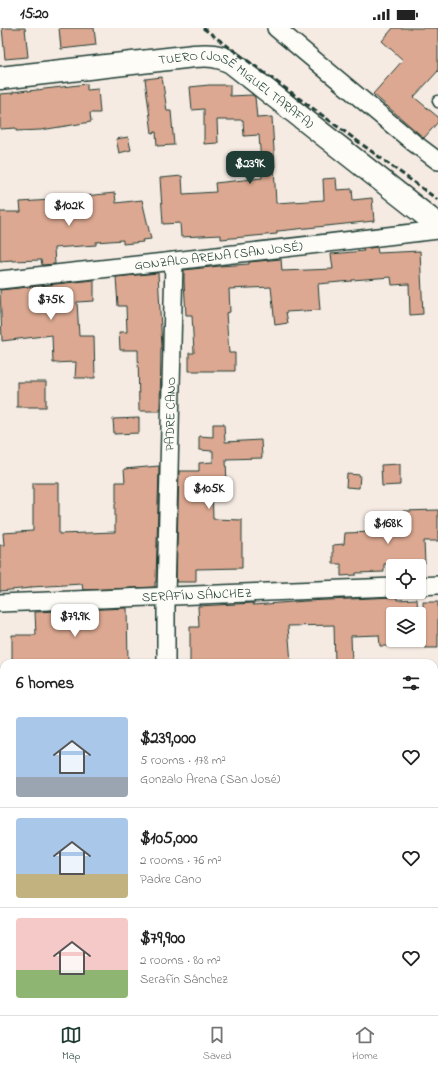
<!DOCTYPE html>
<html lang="en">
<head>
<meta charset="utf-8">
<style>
	body { margin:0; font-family:"Indie Flower",sans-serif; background:#f2f2f2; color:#222; height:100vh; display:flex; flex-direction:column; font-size:15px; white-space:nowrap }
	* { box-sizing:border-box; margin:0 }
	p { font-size:13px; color:#767676 }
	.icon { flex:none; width:22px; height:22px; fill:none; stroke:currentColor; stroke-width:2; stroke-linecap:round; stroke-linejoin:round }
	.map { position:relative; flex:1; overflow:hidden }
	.details { position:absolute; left:0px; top:631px; width:438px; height:356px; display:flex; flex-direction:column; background:#fff; border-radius:12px 12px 0 0; box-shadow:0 1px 3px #0004 }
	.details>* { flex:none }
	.tools { position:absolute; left:386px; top:531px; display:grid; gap:8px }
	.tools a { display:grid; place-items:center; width:40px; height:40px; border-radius:4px; background:#fff; box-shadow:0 1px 3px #0004; font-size:20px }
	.price { position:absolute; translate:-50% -34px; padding:0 9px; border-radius:8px; background:#fff; color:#222; font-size:13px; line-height:26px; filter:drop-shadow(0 1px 2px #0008) }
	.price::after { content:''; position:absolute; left:50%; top:24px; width:12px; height:9px; margin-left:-6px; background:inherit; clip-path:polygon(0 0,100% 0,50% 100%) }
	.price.active { background:#1f3d34; color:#fff }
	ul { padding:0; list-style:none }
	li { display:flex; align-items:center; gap:12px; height:100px; padding:0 16px }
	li+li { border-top:1px solid #e0e0e0 }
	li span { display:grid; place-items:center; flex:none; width:112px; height:80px; border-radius:4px; color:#555 }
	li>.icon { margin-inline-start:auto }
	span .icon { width:48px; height:48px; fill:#fffc; stroke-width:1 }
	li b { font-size:17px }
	h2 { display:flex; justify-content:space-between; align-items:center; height:48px; padding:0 16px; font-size:17px }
	.status { display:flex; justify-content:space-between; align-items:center; height:28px; padding:0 20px; background:#fff; direction:ltr }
	.status svg { height:11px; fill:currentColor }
	.tabs { display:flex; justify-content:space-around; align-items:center; height:56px; border-top:1px solid #e0e0e0; background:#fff; font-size:11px; color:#767676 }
	.tabs a { display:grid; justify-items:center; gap:2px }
	.tabs .active { color:#1f3d34 }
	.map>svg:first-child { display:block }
	.building { fill:#dca891; stroke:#1f3d34 }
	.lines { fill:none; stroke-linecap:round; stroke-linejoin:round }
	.service-casing { stroke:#1f3d34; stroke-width:11 }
	.minor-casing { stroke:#1f3d34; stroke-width:20 }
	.secondary-casing { stroke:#1f3d34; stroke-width:25 }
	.service { stroke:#fdfcf7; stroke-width:8 }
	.minor { stroke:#fdfcf7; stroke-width:17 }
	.secondary { stroke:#fdfcf7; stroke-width:22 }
	.rail { stroke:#1f3d34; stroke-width:3; stroke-dasharray:6 3; stroke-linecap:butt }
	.labels { text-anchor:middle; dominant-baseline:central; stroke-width:3.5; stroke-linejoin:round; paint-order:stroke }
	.street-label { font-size:13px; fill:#1f3d34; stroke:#fdfcf7 }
</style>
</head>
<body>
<div class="status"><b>15:20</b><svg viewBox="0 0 49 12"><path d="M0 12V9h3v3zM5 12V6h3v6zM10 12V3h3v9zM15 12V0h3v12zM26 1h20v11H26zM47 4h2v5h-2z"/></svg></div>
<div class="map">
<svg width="438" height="987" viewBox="0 0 438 987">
	<rect width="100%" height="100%" fill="#f6ebe3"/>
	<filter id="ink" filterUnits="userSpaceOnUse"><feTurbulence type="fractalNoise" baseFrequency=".025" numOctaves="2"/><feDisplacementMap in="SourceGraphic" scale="8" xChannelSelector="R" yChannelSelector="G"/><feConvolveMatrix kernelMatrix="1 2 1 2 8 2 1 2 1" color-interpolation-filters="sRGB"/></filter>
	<g filter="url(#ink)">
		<g class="building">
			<path d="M2,0H25L28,29L5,31Z"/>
			<path d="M59,0H94L96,17L61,21Z"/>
			<path d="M393,0H438V43L414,69L438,89V94L424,110L373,66L403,32L382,13Z"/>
			<path d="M162,49L167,83H171L174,117L157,118L156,104L152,105L145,51Z"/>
			<path d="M87,56V62L98,61L100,85H90L91,94L41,102L16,103V100L0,101V66L13,65V64L28,62V63Z"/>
			<path d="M209,57H230V68L252,67L255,69L257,90L272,89L275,139H274L276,175L324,172L323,151L336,150L337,162L352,161L353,172L372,170L374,193L278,203H277V206L221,211V207L181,209L180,195L163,196L160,150L182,148L183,166L216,164L215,155L262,150L259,107L244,108L243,92H217L218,115L204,116V81L192,82L190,59Z"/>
			<path d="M128,109L131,122L119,125L116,111Z"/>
			<path d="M115,165L116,175L142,172L151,211L142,212L143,214L123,216V212L96,214V217L54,220L55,236L42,237L41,232L12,233V232L0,233V184H21L20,174L51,172L52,175L84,173V168Z"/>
			<path d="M377,219L378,225L420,223L423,286L410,287L409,256L392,257L391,249L352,252V253L318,256L320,282L286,284L288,295L275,297L271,259L229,261L230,284L226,285L229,325H235V343H189V325H194L192,287H186L184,254V242L220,238L249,236V234L281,231L282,243L333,241L331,226L364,223L363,221Z"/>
			<path d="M158,245L162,320H161L160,383H139L138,322H120L119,304H127L126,278H118L116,249Z"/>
			<path d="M94,252V273L77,274L79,308H94L95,350H75L76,334L53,335L52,307L2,313L0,262Z"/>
			<rect x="17" y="354" width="29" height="25"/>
			<path d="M139,390V405L114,406L113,391Z"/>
			<path d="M213,396H224L225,414L261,412L262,430L226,431L227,458L212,459L213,491L242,492V540L196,541V554H176L179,443H199V435L213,434V423L199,422V408L213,409Z"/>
			<path d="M400,436V457L382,458L381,437Z"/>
			<path d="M159,438L156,554H155V559L83,562L82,556L31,559V560L0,563V517H4L3,505L33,503V455H59V506L115,504V475H116V454H125L124,441Z"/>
			<path d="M347,446L360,447L359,460L346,459Z"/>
			<path d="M438,482V513H424L425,535L384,536V544L356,545V547L341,548V536H333V517L344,516L345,505L404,503L403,483Z"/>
			<path d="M394,569H397V572L417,571L418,586H393V618H380L379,607L351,608L352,635H335L334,597L288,598L291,635H190V599H199L198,578L254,575L253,577L306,573Z"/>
			<path d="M423,574H438V620H425Z"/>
			<path d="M127,580L128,635H38L37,634H12V607H36L35,584Z"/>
		</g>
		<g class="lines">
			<defs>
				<path id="service" d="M438,72L437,73L438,75"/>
				<g id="minor">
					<path d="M276,0L414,115L438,133"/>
					<path id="s1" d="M0,252L174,233L438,202"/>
					<path d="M419,558L438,557"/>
					<path id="s2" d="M0,575L393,559"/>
					<path id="s3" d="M166,635V568L174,233"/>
					<path d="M165,983V987"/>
				</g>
				<g id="secondary">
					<path id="s4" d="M0,50L194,28C209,27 218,27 231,34L438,197"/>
					<path d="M434,815H438"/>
					<path d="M0,845H4"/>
				</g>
			</defs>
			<use href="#service" class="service-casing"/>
			<use href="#minor" class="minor-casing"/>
			<use href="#secondary" class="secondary-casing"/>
			<use href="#service" class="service"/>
			<use href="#minor" class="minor"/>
			<use href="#secondary" class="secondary"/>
			<path class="rail" d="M203,0L438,172"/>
		</g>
	</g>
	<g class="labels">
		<g class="street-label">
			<text stroke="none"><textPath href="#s4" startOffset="248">TUERO (JOSÉ MIGUEL TARAFA)</textPath></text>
			<text stroke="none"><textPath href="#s1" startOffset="220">GONZALO ARENA (SAN JOSÉ)</textPath></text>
			<text stroke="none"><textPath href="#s3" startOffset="249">PADRE CANO</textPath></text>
			<text stroke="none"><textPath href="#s2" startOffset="197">SERAFÍN SÁNCHEZ</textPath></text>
		</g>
	</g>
</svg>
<div class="tools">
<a><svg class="icon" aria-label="locate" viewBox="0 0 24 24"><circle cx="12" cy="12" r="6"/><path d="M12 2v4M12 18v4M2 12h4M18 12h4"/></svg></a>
<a><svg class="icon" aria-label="layers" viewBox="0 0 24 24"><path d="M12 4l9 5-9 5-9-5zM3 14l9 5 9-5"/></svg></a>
</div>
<b class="price active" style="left:250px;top:157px">$239K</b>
<b class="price" style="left:69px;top:199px">$102K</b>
<b class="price" style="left:51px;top:293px">$75K</b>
<b class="price" style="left:209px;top:482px">$105K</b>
<b class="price" style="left:388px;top:517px">$168K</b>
<b class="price" style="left:75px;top:610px">$79.9K</b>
<section class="details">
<h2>6 homes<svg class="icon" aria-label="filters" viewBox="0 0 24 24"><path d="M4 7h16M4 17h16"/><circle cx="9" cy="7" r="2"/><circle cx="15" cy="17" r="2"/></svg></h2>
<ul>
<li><span style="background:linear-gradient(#a9c7e8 75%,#9aa5b1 0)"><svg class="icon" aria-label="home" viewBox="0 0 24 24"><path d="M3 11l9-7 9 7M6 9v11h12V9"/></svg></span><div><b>$239,000</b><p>5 rooms · 178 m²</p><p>Gonzalo Arena (San José)</p></div><svg class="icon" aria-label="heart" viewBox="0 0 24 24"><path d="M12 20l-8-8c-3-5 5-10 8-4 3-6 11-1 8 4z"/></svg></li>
<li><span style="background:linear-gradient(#a9c7e8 70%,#c2b280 0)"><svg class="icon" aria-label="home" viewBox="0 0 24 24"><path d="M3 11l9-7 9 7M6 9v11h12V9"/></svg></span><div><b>$105,000</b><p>2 rooms · 76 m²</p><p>Padre Cano</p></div><svg class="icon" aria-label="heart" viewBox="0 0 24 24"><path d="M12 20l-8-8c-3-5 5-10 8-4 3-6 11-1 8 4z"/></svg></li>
<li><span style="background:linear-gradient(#f6c9c9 65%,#8fb573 0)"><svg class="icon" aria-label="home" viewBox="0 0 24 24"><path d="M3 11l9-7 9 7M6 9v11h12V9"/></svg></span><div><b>$79,900</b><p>2 rooms · 80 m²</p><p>Serafín Sánchez</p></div><svg class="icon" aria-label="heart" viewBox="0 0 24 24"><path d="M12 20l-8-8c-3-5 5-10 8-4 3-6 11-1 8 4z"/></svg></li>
</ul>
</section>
</div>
<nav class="tabs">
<a class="active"><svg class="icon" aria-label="map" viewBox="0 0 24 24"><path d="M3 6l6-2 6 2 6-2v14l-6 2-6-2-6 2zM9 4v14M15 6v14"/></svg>Map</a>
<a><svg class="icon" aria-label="saved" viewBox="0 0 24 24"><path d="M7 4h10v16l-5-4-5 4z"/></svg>Saved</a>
<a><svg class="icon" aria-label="home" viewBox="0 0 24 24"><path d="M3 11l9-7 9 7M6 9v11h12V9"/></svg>Home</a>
</nav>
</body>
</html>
